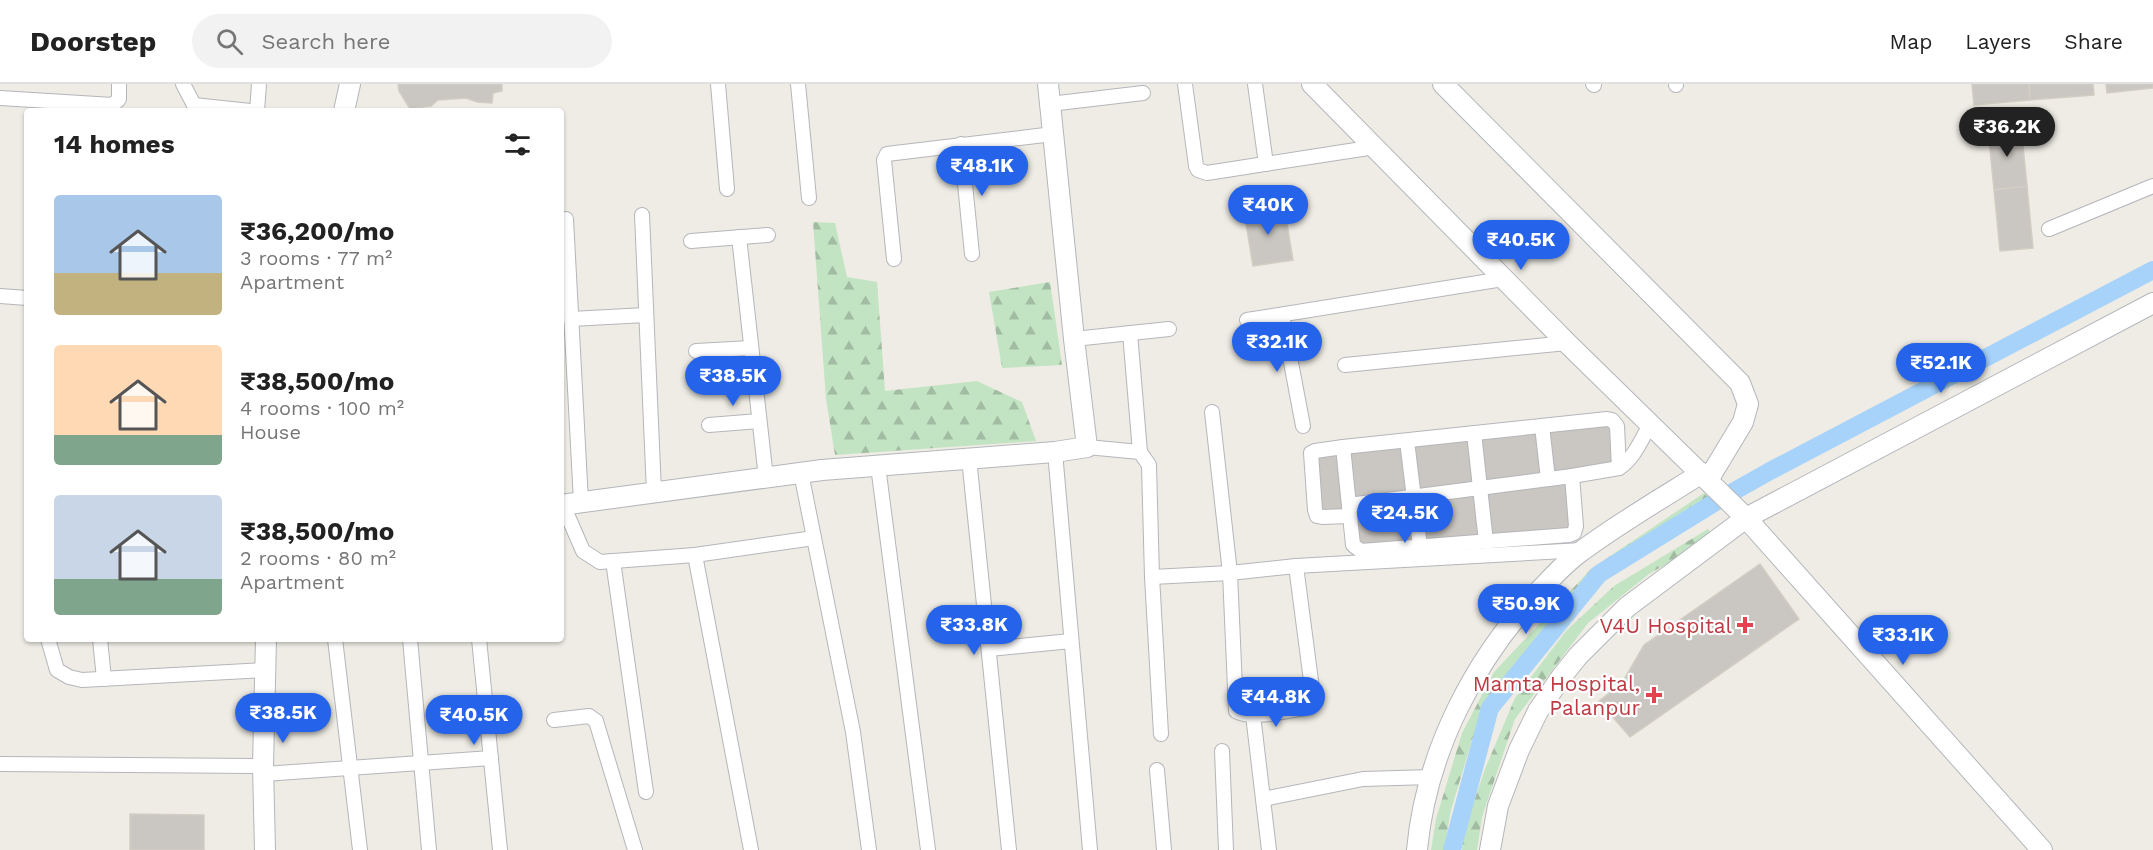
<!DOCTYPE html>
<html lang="en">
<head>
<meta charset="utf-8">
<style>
	body { margin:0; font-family:"Work Sans",sans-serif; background:#f2f2f2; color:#222; height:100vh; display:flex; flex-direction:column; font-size:22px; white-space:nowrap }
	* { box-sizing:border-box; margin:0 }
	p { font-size:20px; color:#767676 }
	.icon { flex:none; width:33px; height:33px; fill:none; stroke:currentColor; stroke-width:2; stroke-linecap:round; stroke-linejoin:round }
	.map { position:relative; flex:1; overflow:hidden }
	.sheet { position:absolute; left:24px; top:24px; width:540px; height:534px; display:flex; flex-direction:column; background:#fff; border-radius:6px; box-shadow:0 2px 4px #0004 }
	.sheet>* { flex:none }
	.price { position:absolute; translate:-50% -51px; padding:0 14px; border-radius:21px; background:#2563eb; color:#fff; font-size:20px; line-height:39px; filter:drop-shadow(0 2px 3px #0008) }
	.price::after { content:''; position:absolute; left:50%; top:36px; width:18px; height:14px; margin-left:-9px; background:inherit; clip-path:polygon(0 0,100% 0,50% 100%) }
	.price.current { background:#222; color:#fff }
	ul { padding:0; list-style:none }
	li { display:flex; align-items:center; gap:18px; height:150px; padding:0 30px }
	li span { display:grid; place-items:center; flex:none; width:168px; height:120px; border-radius:6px; color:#555 }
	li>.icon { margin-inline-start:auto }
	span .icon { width:72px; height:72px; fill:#fffc; stroke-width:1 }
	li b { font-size:26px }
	h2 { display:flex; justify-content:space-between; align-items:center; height:72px; padding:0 30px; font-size:26px }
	header { display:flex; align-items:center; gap:36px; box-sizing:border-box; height:84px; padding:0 30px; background:#fff; border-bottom:2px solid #e0e0e0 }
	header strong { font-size:28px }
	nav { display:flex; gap:33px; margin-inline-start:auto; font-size:21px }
	.search { width:420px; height:54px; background:#f2f2f2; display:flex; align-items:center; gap:15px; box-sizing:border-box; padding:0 21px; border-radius:33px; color:#767676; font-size:22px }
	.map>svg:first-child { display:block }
	.forest { fill:url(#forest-firs) }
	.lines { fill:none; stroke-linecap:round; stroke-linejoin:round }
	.canal { stroke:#a7d3fb; stroke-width:18 }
	.building { fill:#cac6c1; stroke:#d2cec3; stroke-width:1.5 }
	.street-casing { stroke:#b5b6bb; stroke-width:16 }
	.secondary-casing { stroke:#b3b6bb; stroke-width:22 }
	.street { stroke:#fff; stroke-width:14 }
	.secondary { stroke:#fff; stroke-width:20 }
	.health-dot { fill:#e0444e; stroke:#fff; stroke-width:2 }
	.labels { text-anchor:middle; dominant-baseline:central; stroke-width:4.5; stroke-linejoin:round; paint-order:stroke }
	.health-label { font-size:21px; fill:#be3a42; stroke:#fff; text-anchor:end }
</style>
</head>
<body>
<header>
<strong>Doorstep</strong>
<div class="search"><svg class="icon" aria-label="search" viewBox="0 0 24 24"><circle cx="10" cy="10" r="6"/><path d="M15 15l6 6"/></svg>Search here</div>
<nav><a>Map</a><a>Layers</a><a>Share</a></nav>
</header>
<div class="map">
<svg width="2153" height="766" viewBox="0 0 2153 766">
	<defs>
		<pattern id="forest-firs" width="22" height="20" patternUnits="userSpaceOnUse" patternTransform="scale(1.5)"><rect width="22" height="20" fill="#c2e4c3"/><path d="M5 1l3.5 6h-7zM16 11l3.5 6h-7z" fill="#a1bca2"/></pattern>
	</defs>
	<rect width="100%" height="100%" fill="#eeece4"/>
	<g class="forest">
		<path d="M813,138L835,139L847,193L877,198L885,307L977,297L1022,318L1036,357L835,371L826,315Z"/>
		<path d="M1050,198L1062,281L1002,284L989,208Z"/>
		<path d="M1704,409L1710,415L1593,489L1490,614L1473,653L1451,726L1444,766H1431L1436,735L1462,649L1494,588L1591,485Z"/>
		<path d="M1708,445L1713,453L1649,490L1588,539L1515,635L1482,733L1477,766H1462L1464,747L1485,685L1515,614L1566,547L1614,502Z"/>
	</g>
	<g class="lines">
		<path class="canal" d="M1452,766L1490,624L1599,490L1717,417L1770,387L2153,186"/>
	</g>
	<g class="building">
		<path d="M398,0H502V7L493,9L492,19L477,18L466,14L438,16L431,22L410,25L399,7Z"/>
		<path d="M1972,0H2029L2030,16L1974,21Z"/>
		<path d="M2029,0H2093L2094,11L2030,16Z"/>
		<path d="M2106,0H2153V4L2107,9Z"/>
		<path d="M2021,42L2027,102L1994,106L1988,45Z"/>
		<path d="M2027,102L2033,164L2000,167L1994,106Z"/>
		<path d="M1284,122L1293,176L1253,182L1244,128Z"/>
		<path d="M1616,335L1619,384L1572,392L1576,451L1353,461L1350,432L1315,426V367Z"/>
		<path d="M1760,480L1799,535L1630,653L1599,617L1622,599L1644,561Z"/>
		<path d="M130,730L204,731V766H130Z"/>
	</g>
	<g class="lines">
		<defs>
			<g id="street">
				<path d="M183,0L194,21L250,27"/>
				<path d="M718,0L727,105"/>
				<path d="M798,0L809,114"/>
				<path d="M1185,0L1196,82L1198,86L1207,89L1375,63"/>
				<path d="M1255,0L1266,80"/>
				<path d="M1593,0L1594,1"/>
				<path d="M1676,0V1"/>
				<path d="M0,14L113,21L119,15V0"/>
				<path d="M1050,20L1143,9"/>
				<path d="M257,27L259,0"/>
				<path d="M961,60L972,170"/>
				<path d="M642,131L654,408"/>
				<path d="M566,135L581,418"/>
				<path d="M2049,145L2153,102"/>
				<path d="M739,153L766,394"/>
				<path d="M691,157L768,151"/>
				<path d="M894,175L884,76L887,70L1053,50"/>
				<path d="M0,212L27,214"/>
				<path d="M1282,231L1303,342"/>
				<path d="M571,235L646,231"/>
				<path d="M1247,236L1503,195"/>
				<path d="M1130,249L1140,368"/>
				<path d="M1074,255L1169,245"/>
				<path d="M696,267L751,264"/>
				<path d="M1345,281L1567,259"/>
				<path d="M1212,328L1230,489L1236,627C1250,636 1287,627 1305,624L1310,620L1313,612L1296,482"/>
				<path d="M709,341L759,337"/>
				<path d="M1542,342L1548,395"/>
				<path d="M1474,349L1486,458"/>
				<path d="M1407,357L1420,463"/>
				<path d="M1087,363L1140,368L1149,381L1152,493L1161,650"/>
				<path d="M1343,363L1353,461L1361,467L1569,451L1574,449L1576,442L1572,392"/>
				<path d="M1055,368L1090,766"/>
				<path d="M969,374L1009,766"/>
				<path d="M878,382L928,766"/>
				<path d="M801,389L853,648L869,766"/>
				<path d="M563,421L583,467L600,478L695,471L814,454"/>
				<path d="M1349,421L1572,392L1619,384C1634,375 1642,354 1651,339"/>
				<path d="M1350,432L1322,433L1317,432L1315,426L1311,369L1315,367L1343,363L1607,335L1612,336L1617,342L1619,384"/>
				<path d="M695,471L751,766"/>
				<path d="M613,477L646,708"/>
				<path d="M1152,493L1230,489L1296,482L1582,466"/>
				<path d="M48,555L57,586L69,593L82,596L265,586"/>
				<path d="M100,555L104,595"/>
				<path d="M335,555L360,766"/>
				<path d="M410,555L429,766"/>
				<path d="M479,555L500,766"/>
				<path d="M989,565L1071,557"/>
				<path d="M1253,631L1269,766"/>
				<path d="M554,636L589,632L596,637L635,766"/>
				<path d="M1222,667L1226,766"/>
				<path d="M0,680L263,682"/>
				<path d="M1157,686L1164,766"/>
				<path d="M264,690L491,674"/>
				<path d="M1263,715L1363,695L1431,693"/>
			</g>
			<g id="secondary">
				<path d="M1312,0L1567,259L1746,434L2042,766"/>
				<path d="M1443,0L1740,299L1748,320L1743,338L1708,396"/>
				<path d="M344,27L350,0"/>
				<path d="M561,421L822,386L1055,368L1087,363L1074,255L1048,0"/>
				<path d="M265,766L263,682L266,555"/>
				<path d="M1417,766C1426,668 1475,573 1543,503C1555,490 1568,476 1583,466C1621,438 1662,414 1702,389"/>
				<path d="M1490,766L1498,722L1519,666L1538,627L1562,592L1578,572L1627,523L1746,434L2153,219"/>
			</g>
		</defs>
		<use href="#street" class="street-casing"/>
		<use href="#secondary" class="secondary-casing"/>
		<use href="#street" class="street"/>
		<use href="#secondary" class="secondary"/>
	</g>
	<g class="health-dot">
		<path d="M1742 532h6v6h6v6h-6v6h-6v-6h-6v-6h6z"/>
		<path d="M1651 602h6v6h6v6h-6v6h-6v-6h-6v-6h6z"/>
	</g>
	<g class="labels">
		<g class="health-label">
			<text x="1732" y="541">V4U Hospital</text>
			<text x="1640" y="599">Mamta Hospital,<tspan x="1640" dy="24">Palanpur</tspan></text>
		</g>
	</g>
</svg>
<b class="price current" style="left:2007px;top:74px">₹36.2K</b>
<b class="price" style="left:982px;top:113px">₹48.1K</b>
<b class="price" style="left:1268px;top:152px">₹40K</b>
<b class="price" style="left:1521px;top:187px">₹40.5K</b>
<b class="price" style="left:1277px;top:289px">₹32.1K</b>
<b class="price" style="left:1941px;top:310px">₹52.1K</b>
<b class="price" style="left:733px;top:323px">₹38.5K</b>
<b class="price" style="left:1405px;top:460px">₹24.5K</b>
<b class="price" style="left:1526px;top:551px">₹50.9K</b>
<b class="price" style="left:974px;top:572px">₹33.8K</b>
<b class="price" style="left:1903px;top:582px">₹33.1K</b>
<b class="price" style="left:1276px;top:644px">₹44.8K</b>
<b class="price" style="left:283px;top:660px">₹38.5K</b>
<b class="price" style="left:474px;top:662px">₹40.5K</b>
<section class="sheet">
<h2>14 homes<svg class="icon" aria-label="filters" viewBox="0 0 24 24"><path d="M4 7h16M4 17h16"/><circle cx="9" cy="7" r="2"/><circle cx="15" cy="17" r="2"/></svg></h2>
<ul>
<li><span style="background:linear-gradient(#a9c7e8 65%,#c2b280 0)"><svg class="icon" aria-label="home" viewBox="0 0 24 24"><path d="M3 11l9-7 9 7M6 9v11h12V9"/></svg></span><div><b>₹36,200/mo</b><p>3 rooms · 77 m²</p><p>Apartment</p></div></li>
<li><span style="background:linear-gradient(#ffd9b3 75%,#7fa58c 0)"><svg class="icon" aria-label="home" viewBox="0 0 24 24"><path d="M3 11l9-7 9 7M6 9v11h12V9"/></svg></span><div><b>₹38,500/mo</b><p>4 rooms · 100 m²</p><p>House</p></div></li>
<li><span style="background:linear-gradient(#c9d6e8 70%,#7fa58c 0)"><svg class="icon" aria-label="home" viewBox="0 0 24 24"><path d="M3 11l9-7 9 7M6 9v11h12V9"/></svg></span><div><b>₹38,500/mo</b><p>2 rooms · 80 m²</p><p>Apartment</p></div></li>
</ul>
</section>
</div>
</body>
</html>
